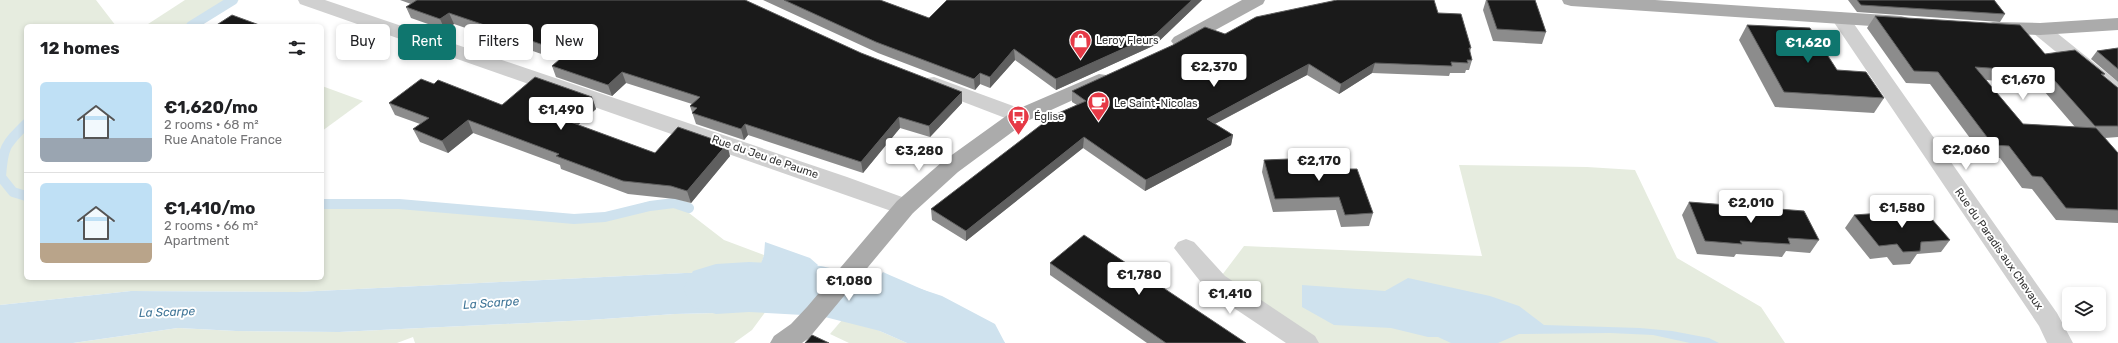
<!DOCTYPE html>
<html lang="en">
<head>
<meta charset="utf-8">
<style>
	body { margin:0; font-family:Rubik,sans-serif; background:#f2f2f2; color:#202124; height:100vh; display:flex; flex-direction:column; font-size:15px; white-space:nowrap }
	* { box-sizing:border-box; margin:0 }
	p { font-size:13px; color:#757577 }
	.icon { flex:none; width:22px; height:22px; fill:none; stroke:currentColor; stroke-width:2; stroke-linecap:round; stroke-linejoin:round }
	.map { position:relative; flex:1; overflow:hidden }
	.panel { position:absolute; left:24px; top:24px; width:300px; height:256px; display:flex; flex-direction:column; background:#fff; border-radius:6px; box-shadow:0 2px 6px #0003 }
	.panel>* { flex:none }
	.top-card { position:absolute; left:336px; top:24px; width:380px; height:36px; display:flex; gap:8px }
	.buttons { position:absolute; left:2062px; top:287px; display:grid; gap:8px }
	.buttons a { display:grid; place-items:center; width:44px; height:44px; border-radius:6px; background:#fff; box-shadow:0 2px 6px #0003; font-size:20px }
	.price { position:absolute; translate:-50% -34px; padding:0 9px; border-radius:4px; background:#fff; color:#222; font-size:13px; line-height:26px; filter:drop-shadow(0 1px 2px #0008) }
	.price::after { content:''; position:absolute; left:50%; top:24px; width:12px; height:9px; margin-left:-6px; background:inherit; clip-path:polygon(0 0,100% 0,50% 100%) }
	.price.active { background:#0f766e; color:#fff }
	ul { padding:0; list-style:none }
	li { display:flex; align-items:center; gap:12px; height:100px; padding:0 16px }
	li+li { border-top:1px solid #e0e0e0 }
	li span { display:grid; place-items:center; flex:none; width:112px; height:80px; border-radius:6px; color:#555 }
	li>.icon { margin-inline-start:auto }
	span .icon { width:48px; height:48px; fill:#fffc; stroke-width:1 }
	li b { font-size:17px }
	h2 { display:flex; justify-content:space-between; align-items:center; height:48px; padding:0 16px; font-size:17px }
	.pill { padding:0 14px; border-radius:6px; background:#fff; box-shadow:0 2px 6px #0003; font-size:14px; line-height:36px }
	.pill.active { background:#0f766e; color:#fff }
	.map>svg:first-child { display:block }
	.green { fill:#e6ecdf }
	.water { fill:#cfe2ee }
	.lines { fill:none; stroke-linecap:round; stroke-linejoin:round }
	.stream { stroke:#cfe2ee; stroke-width:10 }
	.river { fill:#cfe2ee; fill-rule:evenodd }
	.minor { fill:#d0d0d0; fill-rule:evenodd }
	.major { fill:#ababab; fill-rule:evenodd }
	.wall { fill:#8c8c8c; fill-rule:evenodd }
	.shaded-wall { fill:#5f5f5f }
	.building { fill:#1a1a1a; stroke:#5f5f5f }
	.labels { text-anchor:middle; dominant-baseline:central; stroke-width:4; stroke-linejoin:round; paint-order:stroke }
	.poi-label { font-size:11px; fill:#333; stroke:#fff; text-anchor:start }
	.street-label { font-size:11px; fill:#333; stroke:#fff }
	.water-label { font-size:12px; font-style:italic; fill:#3f7597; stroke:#fff }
</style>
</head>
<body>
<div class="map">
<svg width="2118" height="343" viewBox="0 0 2118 343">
	<rect width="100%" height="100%" fill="#fff"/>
	<g class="green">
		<path d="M0,0H96L116,26H26V278H322V200L440,205L521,211L568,217L627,210L646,202L675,199L691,203L689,213L724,240L764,255L759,272L685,273L297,292L131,291L0,305Z"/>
		<path d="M185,0H239L196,26H145Z"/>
		<path d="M322,86L363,101L322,131Z"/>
		<path d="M1459,165L1587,167L1635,170L1677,258L1761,307L1785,343H1306L1216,283L1244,246L1482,256Z"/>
		<path d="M769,307L752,330L734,343H415L413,337L397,343H73L178,328L236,331L339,332L589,320L675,314L717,313Z"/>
		<path d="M842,320L864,324L907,343H849L830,334Z"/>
	</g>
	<g class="water">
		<path d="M765,242L810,258L818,265L781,308L769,307L717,313L675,314L589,320L339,332L236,331L178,328L73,343H0V305L131,291L297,292L685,273L758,272L764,255Z"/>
		<path d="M883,272C919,289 983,311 1005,343H907L864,324L842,320L861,301Z"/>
		<path d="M1408,278L1490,296L1519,306L1544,325L1640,328L1672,331L1709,338L1719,343H1690L1653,335L1610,333L1519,334L1498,343H1451L1438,337H1428L1391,328L1334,325L1302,307V285L1385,291Z"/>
	</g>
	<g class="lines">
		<g class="stream">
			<path d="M191,26L233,0"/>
			<path d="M26,124C5,145 3,147 1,177L13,192L26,196"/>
			<path d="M322,204H399L574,219L605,217L650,206L674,203L689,208"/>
		</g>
		<path class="river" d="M749,262L821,266L918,288L942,296L995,324L1005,343H913L900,336L821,316L749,312L716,314L693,307L683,289L693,271L716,264Z"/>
		<g class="minor">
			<path d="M298,0H325L847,177L913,201L916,207L913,213L905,215L897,213L300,4Z"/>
			<path d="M1840,12L1847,14L2057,313L2073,343H2047L2039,326L1831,18L1833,14Z"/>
			<path d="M2040,23L2047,25L2118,82V99L2111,97L2033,33L2030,29L2033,25Z"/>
			<path d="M934,77L1027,111L1030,116L1027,121L1020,123L1013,121L927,88L924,83L927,78Z"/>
			<path d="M1186,239L1194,242L1225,276L1315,336L1319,343H1286L1207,290L1174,248L1178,242Z"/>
		</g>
		<g class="major">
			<path d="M1242,0H1265L1263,4L1188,45L1181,47L1174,45L1171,41L1174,37Z"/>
			<path d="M1562,0H1655L1901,16L1908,18L1911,22L1908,26L1901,28L1571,6L1564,4Z"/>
			<path d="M2118,18V30L2040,35L1993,34L1986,32L1983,28L1986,24L1993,22L2040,23Z"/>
			<path d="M1099,74L1106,75L1109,80L1106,85L1027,121L958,172L913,213L809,338L802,343H770L774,336L791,324L807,307L897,201L942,162L1013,111Z"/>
		</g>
	</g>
	<g class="wall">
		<path d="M400,0H745L962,103L930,137L900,128L863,173L748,135L744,140L696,124L690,106L692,104L626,83L612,96L556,77L552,66L559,60L454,24L445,30L411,18L406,7L411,4Z"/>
		<path d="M763,0H880L929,18L947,0H1202L1155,45L1056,90L1015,60L990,88L980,84L975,90L878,53Z"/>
		<path d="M1486,0H1535L1546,32L1542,44L1493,41L1483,10Z"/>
		<path d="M1848,0H1994L2005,14L2000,22L1857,12Z"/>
		<path d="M1438,13L1471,48L1470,52L1472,60L1469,70H1466L1465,73H1450L1449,76L1372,73L1339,94L1307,75L1215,124L1233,135L1231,145L1145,191L1083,148L966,241L932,220L931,209L1077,105L1072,102V91L1225,34Z"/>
		<path d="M1875,16L2045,54L2105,74L2103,76L2118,88V137L2105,138L2118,153V223L2056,220L2032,189L2022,188L2000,158L1984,157L1930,84L1906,83L1867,28ZM1986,80L2038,84L2075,127L2023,124Z"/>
		<path d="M1747,25L1837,70L1884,98L1874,113L1775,107L1739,40Z"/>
		<path d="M2118,48V82L2091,59L2097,51Z"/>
		<path d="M434,84L502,105L592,97L596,109L578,125L655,153L730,156L691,203L675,199L628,194L561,169L560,165L473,133L448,153L420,142L413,129L420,124L395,115L389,103Z"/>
		<path d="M1264,160L1345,169L1373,213L1369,226L1341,227L1336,210L1273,212L1262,172Z"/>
		<path d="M1689,202L1819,240L1810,253L1786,251L1782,257L1736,254L1734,257L1697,254L1682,215Z"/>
		<path d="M1854,215L1950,240L1941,252L1917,254L1910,264L1893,265L1887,257L1870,259L1845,228Z"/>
		<path d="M1050,263L1246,343H1147L1050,275Z"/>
	</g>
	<g class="shaded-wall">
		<path d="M1192,0H1202L1155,45L1056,90V79Z"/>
		<path d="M449,13L454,24L445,30L440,19Z"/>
		<path d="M1014,49L1015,60L990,88V77Z"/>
		<path d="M1375,63L1372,73L1339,94L1341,84Z"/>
		<path d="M1309,64L1307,75L1205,129L1207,119Z"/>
		<path d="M622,72L626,83L612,96L608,85Z"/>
		<path d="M980,73V84L975,90L974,79Z"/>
		<path d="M962,92V103L930,137L929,126Z"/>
		<path d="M592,97L596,109L570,132L565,120Z"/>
		<path d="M899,117L900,128L863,173L861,162Z"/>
		<path d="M468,120L473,133L448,153L442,141Z"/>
		<path d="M745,124L748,135L744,140L741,129Z"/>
		<path d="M1233,135L1231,145L1145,191L1146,180Z"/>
		<path d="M1084,137L1083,148L966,241V231Z"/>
		<path d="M727,144L730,156L691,203L687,191Z"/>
	</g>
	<g class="building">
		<path d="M417,0H745L861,53L962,92L929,126L899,117L861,162L745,124L741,129L692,113L697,108L690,106L700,97L622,72L608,85L552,66L567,53L449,13L440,19L406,7Z"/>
		<path d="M784,0H880L929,18L947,0H1192L1156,34L1056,79L1014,49L990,77L980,73L974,79L876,42Z"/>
		<path d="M1337,0H1434L1438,13L1461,14L1471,48H1469L1472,60H1467L1468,63L1451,62L1452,66L1375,63L1341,84L1309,64L1207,119L1233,135L1146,180L1084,137L966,231L931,209L1054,115L1086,101L1072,91L1173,45L1205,27L1225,34L1256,17Z"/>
		<path d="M1487,0H1535L1546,32L1497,29Z"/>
		<path d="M1857,0H1994L2005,14L1861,5Z"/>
		<path d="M232,15L262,26H215Z"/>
		<path d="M1875,16L2020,25L2045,54L2075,50L2105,74H2101L2118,88V126H2095L2047,72L1975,67L2023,124L2096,128L2118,153V210L2066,208L2042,177L2032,176L2009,146L1993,145L1938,72L1914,71Z"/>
		<path d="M1747,25L1810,28L1837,70L1866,72L1884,98L1784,92Z"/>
		<path d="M2118,48V69L2097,51Z"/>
		<path d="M535,77L592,97L565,120L655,153L678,127L727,144L687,191L671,186L623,181L556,156L559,154L468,120L442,141L413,129L429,118L389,103L421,79L434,84L438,80L502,105Z"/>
		<path d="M1340,157L1345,169H1357L1373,213L1345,215L1339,197L1275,199L1264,160Z"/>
		<path d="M1689,202L1804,211L1819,240L1788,238L1790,244L1740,241L1742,244L1705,241Z"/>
		<path d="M1924,210L1950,240L1921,242L1920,251L1903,252L1897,244L1879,246L1854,215Z"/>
		<path d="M1084,235L1246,343H1166L1050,263Z"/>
		<path d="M812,335L829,343H805Z"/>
	</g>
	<defs>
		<symbol id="shop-pin" viewBox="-11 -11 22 30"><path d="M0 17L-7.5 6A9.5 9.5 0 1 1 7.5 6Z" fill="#e63946" stroke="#fff"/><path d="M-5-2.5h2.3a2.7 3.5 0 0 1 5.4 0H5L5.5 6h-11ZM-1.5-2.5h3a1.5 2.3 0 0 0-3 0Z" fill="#fff"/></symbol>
		<symbol id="cafe-pin" viewBox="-11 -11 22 30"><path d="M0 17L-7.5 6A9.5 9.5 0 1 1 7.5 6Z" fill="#e63946" stroke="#fff"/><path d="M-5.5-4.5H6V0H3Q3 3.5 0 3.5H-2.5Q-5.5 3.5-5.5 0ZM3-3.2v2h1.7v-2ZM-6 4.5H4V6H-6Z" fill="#fff"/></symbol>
		<symbol id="bus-pin" viewBox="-11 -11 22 30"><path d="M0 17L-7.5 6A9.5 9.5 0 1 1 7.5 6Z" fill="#e63946" stroke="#fff"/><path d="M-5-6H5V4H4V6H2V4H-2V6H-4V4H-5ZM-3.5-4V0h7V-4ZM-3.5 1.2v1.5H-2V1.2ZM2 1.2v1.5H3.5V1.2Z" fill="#fff"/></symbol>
	</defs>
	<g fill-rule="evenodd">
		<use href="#shop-pin" x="1068" y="28" width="25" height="34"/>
		<use href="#cafe-pin" x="1086" y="90" width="25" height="34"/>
		<use href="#bus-pin" x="1006" y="104" width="25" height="34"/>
	</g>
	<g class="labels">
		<g class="poi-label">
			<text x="1096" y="40">Leroy Fleurs</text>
			<text x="1114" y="103">Le Saint-Nicolas</text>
			<text x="1034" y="116">Église</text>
		</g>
		<g class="street-label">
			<text transform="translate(765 157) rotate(19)">Rue du Jeu de Paume</text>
			<text transform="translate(1999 249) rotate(55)">Rue du Paradis aux Chevaux</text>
		</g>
		<g class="water-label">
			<text transform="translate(491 303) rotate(-4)">La Scarpe</text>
			<text transform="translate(167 312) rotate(-2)">La Scarpe</text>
		</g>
	</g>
</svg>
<div class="buttons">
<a><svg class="icon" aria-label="layers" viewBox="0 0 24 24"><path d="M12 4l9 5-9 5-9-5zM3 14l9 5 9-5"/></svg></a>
</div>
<b class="price active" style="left:1808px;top:64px">€1,620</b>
<b class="price" style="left:1214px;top:88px">€2,370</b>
<b class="price" style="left:2023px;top:101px">€1,670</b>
<b class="price" style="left:561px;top:131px">€1,490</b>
<b class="price" style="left:1966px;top:171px">€2,060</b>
<b class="price" style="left:919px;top:172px">€3,280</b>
<b class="price" style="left:1319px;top:182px">€2,170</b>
<b class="price" style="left:1751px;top:224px">€2,010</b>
<b class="price" style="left:1902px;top:229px">€1,580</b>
<b class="price" style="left:1139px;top:296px">€1,780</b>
<b class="price" style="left:849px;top:302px">€1,080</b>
<b class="price" style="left:1230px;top:315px">€1,410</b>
<div class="top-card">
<a class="pill">Buy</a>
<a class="pill active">Rent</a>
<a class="pill">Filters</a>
<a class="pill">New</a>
</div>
<section class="panel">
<h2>12 homes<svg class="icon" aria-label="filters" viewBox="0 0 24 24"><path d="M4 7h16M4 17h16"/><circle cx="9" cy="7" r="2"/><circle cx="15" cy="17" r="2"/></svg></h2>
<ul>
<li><span style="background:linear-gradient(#bfe0f5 70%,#9aa5b1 0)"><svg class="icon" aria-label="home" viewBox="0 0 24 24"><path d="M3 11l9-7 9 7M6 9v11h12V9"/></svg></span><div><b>€1,620/mo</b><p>2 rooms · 68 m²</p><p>Rue Anatole France</p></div></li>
<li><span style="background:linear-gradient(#bfe0f5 75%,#b9a48a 0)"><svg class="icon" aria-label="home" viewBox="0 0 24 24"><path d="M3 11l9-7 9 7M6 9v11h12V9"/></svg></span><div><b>€1,410/mo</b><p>2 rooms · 66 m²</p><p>Apartment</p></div></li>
</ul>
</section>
</div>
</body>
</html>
